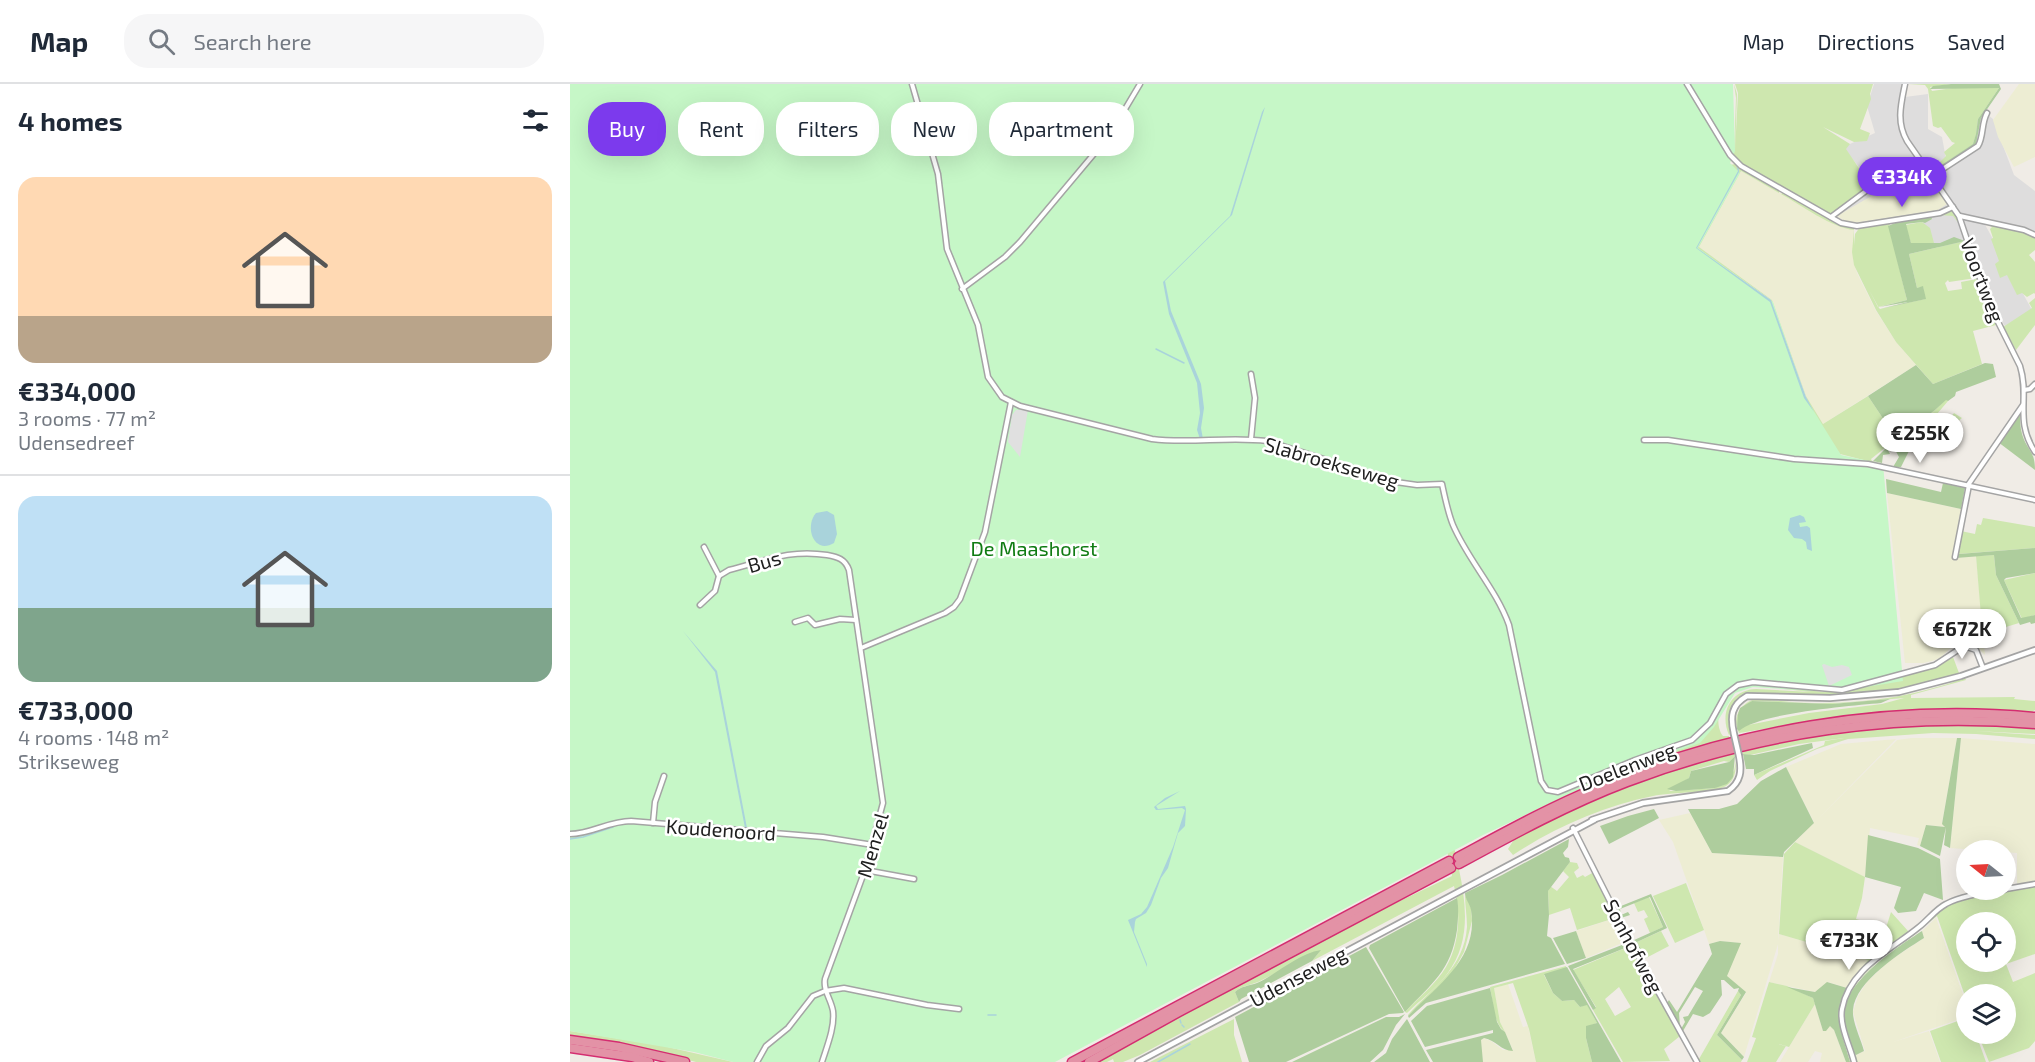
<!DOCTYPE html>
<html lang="en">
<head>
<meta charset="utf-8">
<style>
	body { margin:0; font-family:"Exo 2",sans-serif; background:#f6f6f7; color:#1f2937; height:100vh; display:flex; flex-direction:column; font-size:22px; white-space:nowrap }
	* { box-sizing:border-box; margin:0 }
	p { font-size:20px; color:#747a83 }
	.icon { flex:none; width:33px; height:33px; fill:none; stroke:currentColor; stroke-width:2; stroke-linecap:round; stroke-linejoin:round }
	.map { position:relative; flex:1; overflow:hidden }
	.sheet { display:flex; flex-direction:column; background:#fff; width:570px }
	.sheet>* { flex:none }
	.guide { position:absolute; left:18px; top:18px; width:570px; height:54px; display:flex; gap:12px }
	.needle { width:39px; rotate:288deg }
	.tools { position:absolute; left:1386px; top:756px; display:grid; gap:12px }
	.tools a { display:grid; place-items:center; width:60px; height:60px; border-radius:50%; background:#fff; box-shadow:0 6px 24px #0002; font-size:30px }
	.price { position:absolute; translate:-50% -51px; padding:0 14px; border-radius:21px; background:#fff; color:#222; font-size:20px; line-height:39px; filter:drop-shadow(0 2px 3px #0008) }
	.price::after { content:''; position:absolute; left:50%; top:36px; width:18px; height:14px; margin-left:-9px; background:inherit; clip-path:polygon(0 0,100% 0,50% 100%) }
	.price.on { background:#7c3aed; color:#fff }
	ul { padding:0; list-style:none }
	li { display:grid; align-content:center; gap:12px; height:318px; padding:0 18px }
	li+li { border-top:2px solid #e0e1e3 }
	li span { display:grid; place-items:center; height:186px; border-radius:18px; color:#555 }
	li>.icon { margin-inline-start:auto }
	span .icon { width:108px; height:108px; fill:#fffc; stroke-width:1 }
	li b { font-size:26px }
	h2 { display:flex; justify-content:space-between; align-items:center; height:72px; padding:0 18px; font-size:26px }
	.chip { padding:0 21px; border-radius:24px; background:#fff; box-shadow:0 6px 24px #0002; font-size:21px; line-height:54px }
	.chip.on { background:#7c3aed; color:#fff }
	header { display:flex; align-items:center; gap:36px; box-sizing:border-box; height:84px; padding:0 30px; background:#fff; border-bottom:2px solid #e0e1e3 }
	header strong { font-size:28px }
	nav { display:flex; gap:33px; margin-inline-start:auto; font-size:21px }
	.search { width:420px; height:54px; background:#f6f6f7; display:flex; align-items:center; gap:15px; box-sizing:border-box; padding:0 21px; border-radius:24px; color:#747a83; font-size:22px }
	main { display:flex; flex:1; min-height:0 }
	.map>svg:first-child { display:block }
	.residential { fill:#dedddd }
	.farmland { fill:#ededd3 }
	.grass { fill:#cee7af; fill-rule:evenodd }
	.forest { fill:#aecd9d }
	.park { fill:#c6f7c7 }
	.parking { fill:#e0e0e0 }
	.water { fill:#a9d3db }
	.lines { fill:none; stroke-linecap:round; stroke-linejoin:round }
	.stream { stroke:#a9d3db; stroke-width:1.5 }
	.minor-casing { stroke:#a4a4a4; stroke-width:7 }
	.tertiary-casing { stroke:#a4a4a4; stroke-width:8 }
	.motorway-casing { stroke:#d42d70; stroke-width:11 }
	.minor { stroke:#fff; stroke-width:4 }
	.tertiary { stroke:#fff; stroke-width:4.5 }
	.motorway { stroke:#e392a6; stroke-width:8 }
	.tertiary-bridge-casing { stroke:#a4a4a4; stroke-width:8; stroke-linecap:butt }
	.tertiary-bridge { stroke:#fff; stroke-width:4.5 }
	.labels { text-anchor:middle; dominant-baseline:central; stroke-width:5; stroke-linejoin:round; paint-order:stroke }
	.street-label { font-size:20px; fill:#202020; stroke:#fff }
	.park-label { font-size:20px; fill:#107b13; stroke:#fff }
</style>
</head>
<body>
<header>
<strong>Map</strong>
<div class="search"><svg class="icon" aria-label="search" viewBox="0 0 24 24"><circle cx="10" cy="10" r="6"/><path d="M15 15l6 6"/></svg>Search here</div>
<nav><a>Map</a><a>Directions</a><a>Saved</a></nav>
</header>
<main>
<section class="sheet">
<h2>4 homes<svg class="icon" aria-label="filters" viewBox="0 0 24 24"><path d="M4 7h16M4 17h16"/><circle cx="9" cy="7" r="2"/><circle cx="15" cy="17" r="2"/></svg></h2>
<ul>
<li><span style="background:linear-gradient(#ffd9b3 75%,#b9a48a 0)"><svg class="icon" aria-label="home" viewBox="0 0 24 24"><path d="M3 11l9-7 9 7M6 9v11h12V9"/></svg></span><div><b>€334,000</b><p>3 rooms · 77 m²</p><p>Udensedreef</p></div></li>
<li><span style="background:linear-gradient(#bfe0f5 60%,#7fa58c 0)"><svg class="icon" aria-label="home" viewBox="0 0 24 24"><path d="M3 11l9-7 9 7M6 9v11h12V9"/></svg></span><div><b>€733,000</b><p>4 rooms · 148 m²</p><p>Strikseweg</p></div></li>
</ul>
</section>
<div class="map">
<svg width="1465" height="978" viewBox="0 0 1465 978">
	<rect width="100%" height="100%" fill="#f0ece6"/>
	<path class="residential" d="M1304,0H1336L1335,13L1358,10V45L1372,53L1376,75L1414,28L1423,35L1444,91L1465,107V156L1413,137L1462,226L1435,242L1393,179L1360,158L1351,134L1282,140L1266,129L1303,101L1273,63L1305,49L1297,22Z"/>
	<g class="farmland">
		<path d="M1449,0H1465V73L1444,83L1428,53L1423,36Z"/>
		<path d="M1171,87L1266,140L1284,146L1283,175L1287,189L1306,227L1326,258L1346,281L1253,340L1236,312L1202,216L1129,163Z"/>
		<path d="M1359,93L1365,102L1358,108L1361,113L1370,109L1377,120L1368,126L1284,139L1275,137L1267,132L1315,104Z"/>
		<path d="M1317,409L1391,425L1383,474L1406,472L1415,571L1403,559L1398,557L1385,560L1370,574L1362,577L1353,579H1335Z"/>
		<path d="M1342,654H1387L1372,739L1375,743L1356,741L1350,762L1347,761L1349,754L1300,744L1295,793L1225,758L1244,738L1216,683L1271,660L1326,655L1247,736L1327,656Z"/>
		<path d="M1391,654L1465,660V798L1447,801V769L1380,764Z"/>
		<path d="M1120,729L1142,769L1213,773L1208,857L1209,850L1298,876L1277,904L1258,898L1245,908L1199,898L1208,870V860L1174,973L1151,949L1176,909L1156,893L1169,859L1150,857L1139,860L1103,758L1089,736Z"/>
		<path d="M1045,834L1057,857L1016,874L1006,847Z"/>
		<path d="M1366,834L1396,919V933L1323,958L1359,947L1370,978H1288L1286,971L1295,967L1283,928L1288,912L1297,898L1318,878L1354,854L1352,847Z"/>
		<path d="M938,900L953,943L958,942L966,978H913L910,956L914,954L921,957L933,966H943L930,938L924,904Z"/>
		<path d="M1245,920L1253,947L1260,941L1264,946L1276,978H1250L1252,969L1245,967L1238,978H1210Z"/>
	</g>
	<g class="grass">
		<path d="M1120,0L1164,70L1166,14L1164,0L1167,10L1165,67L1168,9L1165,0H1303L1300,10L1301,15L1290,45L1300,49L1297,57L1284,58L1253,43L1280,60L1276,65L1301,102L1260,132L1174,83L1164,74Z"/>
		<path d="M1338,0H1381L1360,3L1362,7L1383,4H1429L1408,35L1406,50L1403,60L1372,81L1370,78L1376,72L1374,68L1385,59L1382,58L1371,43L1368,44L1363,42L1358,5L1355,1Z"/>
		<path d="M1165,80L1210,106L1209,109L1171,87L1129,163L1202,216L1236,312L1253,340L1298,312L1322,348L1321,359L1301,375L1302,377L1313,380V381L1270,370L1244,332L1236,313L1201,216L1127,164L1169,88L1160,81Z"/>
		<path d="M1214,108L1273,141L1284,143V161L1285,150L1290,143L1384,126L1395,154L1394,155L1390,141L1383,132L1370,131L1320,140L1319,142L1337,216L1308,223L1299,206L1309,224L1310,225L1355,215L1353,203L1347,204L1339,170L1395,157L1406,194L1379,198L1378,196L1375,199L1378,207L1392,205L1391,198L1407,195L1426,241L1403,247L1412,280L1363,300L1326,258L1306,226L1284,181L1282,168L1284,146C1262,144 1231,121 1211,110Z"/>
		<path d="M1352,138L1360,144L1364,159H1341L1335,141Z"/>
		<path d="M1412,138L1452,147L1465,153V166L1459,171L1465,178V210L1464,209L1457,213L1452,209L1447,211L1437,191L1430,194L1425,180L1429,177L1421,155L1423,154L1420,145L1422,143Z"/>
		<path d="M1465,214V241L1446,266L1433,243L1462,224L1459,219Z"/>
		<path d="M1376,315L1378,317L1367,330L1377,338L1384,329L1392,334L1355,364L1349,372H1347L1329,355L1365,327L1326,354L1365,326Z"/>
		<path d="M1413,434L1465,443V464L1388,470L1391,447L1405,450L1407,440L1411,441Z"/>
		<path d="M1424,471L1426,491L1449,539L1426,546V552L1420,554L1422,544H1412L1406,472Z"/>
		<path d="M1465,489V531L1452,535L1434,496Z"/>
		<path d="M1383,573L1389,589C1344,610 1281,613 1232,612C1214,612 1194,606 1176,610C1159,619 1158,633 1161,650L1159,651C1149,628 1161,606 1186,605L1242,608C1233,607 1223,606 1214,605C1189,601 1161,596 1150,626C1147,634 1148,646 1153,652H1159V655L1100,672L1054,689C1067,682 1081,674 1094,668C1106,663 1118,661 1128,654C1147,640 1148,611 1170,602C1186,596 1236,607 1256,608C1281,609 1363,586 1383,573Z"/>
		<path d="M1395,594L1396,596L1341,611V614L1445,613L1444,615L1465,617V626L1462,628L1383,625L1322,627L1276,632L1169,649C1162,636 1168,622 1182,616C1202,615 1222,619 1242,619C1294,620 1346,612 1395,594ZM1334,614L1312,620L1239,629L1168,643V630L1182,617L1262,620Z"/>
		<path d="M1411,640L1465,644V650L1405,647L1465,651V655L1406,650L1363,649L1278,655L1247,665L1200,687L1187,696L1184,691L1254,661L1255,657L1274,654L1229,660L1180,671L1173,670L1172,666L1262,648L1334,641Z"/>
		<path d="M1164,668L1165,672L1159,678L1154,677L1121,687L1119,694L1099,707L1145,704L1164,687L1166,677C1166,687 1165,696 1156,702C1144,709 1101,708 1083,712C1034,722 985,743 943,771L938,765L945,754C1019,717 1084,690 1164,668Z"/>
		<path d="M879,739C888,788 911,846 877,890C866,905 850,916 837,929L835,928C848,914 866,900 876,883C890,860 891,827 884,802L742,877L750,867L688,898L670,904L665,908L669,918L570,971L553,978H544L543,975L537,978H527L778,842L882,792L877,766Z"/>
		<path d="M1225,758L1295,793L1292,814L1286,835L1316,844L1321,828L1338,847V850L1313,867L1285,896L1271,928L1283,978H1280L1268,927L1279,900L1298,876L1209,850L1214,770Z"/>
		<path d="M1000,778L1007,779L1009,784L1004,788L1007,794L1013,791L1015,793L1024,788L1051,845L1045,834L1007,846L1000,824L979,831L978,807L980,802L987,807L999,793L993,787Z"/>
		<path d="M1116,799L1134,846L1105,859L1083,812Z"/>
		<path d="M1465,801V870L1436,880L1443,898L1465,889V957L1459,964L1419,978L1408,950H1436V933L1445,928L1436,932V910H1411L1428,903L1408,910H1396V915L1367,832L1339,855L1309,876L1289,896L1279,913L1274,933L1288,978H1285L1274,939L1273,926L1284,901L1297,885L1381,818ZM1396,838H1436V878H1396Z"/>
		<path d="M895,811L901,824L902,837L894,868L881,891L838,932V931C863,903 894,884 897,843C897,832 895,821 895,811Z"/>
		<path d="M1079,813L1093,843L1080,849L1074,835L1078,833L1074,826L1068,828L1064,819Z"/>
		<path d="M1091,847L1099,862L1076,874L1067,858Z"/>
		<path d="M1058,859L1060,860L1121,969L1119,970V967L1095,925L1110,952L1094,965L1100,977L1053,978L1023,926L1026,923L1003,886L1060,862ZM1049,903L1061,923L1045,932L1035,915Z"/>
		<path d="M996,882V884L974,891L983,909L992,917L1004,916L1010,923L1017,920L1027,939L1016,943V954L1022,978H966L959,945L943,899L924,904L930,938L935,948C923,939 923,917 920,903Z"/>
		<path d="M1199,898L1217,902L1243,914L1245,920L1219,963L1201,958L1216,962L1206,978H1177L1186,954L1182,953Z"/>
		<path d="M1168,907L1171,911L1147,951L1172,976L1171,978H1129L1123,968L1129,975Z"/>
		<path d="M1396,934V950H1406L1416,978H1371L1360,947Z"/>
		<path d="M664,935V951L672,978H580Z"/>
		<path d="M0,947L89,961L163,978H126L91,969L0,953Z"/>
	</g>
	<g class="forest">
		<path d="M1381,0H1429L1431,5L1411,34L1406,60L1362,88L1359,82L1363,86L1367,84L1403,60L1406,50L1408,35L1429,4L1360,5L1363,2Z"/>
		<path d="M1361,132L1362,135L1355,139L1352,138L1336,140L1341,159H1370L1384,153L1395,157L1339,170L1347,204L1353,202L1356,215L1310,225L1338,218L1309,223L1337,216L1318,142L1330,137Z"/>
		<path d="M1415,279L1423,280L1426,293L1386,308L1385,312L1378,317L1376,316L1365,326L1321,359L1317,352L1322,348L1298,312L1346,281L1363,300Z"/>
		<path d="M1450,326C1450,334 1450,343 1452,350C1457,367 1465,366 1465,386L1428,358Z"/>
		<path d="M1329,355L1340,365L1331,383H1323L1329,373L1323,362L1318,366L1320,370L1313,371L1312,379L1303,377L1317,363Z"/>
		<path d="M1316,395L1371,408L1373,399L1395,404L1391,425L1317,409Z"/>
		<path d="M1390,443L1394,444L1393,447H1391L1389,470L1465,464V489L1436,494L1434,496L1451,534L1465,531V539L1461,540L1460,538L1450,541L1426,491L1424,471L1386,474Z"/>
		<path d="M1320,615L1311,619C1280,622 1189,629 1169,647L1167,645L1168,630L1170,624L1182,617L1262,620Z"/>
		<path d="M1387,654H1391L1380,764L1374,761L1376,743L1370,772L1350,762L1356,741L1375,743L1372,740Z"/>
		<path d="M1242,659L1243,664L1184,691V685H1176L1173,670L1184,671Z"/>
		<path d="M1165,672L1163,693L1157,700L1145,704L1106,707L1097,705L1119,694L1121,687L1159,678Z"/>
		<path d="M1216,683L1244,739L1214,768L1213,773L1142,769L1118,725H1149L1167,720L1191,697Z"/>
		<path d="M1084,725L1089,734L1039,760L1030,742L1058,732Z"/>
		<path d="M1298,751L1348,764L1370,775L1373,816L1354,809L1346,827L1328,829L1324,824L1331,803L1295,793Z"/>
		<path d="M999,755L998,763L993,769L995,773L999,774L1000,778L978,807L979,831L977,852L981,854L995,880L856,919L839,934L838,932L842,928C870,899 909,873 901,826C900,820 895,815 895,809L932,791Z"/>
		<path d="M1081,810L1097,844L1067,858L1076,874L1073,876L1062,857L1093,843L1080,813L1050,825L1051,831L1058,828L1060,831L1051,834L1046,824Z"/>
		<path d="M887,814C889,823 888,837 887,846C881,887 862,899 835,928L799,864L800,861Z"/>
		<path d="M1006,847L1016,874L997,880L983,854Z"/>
		<path d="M1352,847L1354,854C1332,868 1285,897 1283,926C1282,938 1291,955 1294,967L1286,971L1283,969C1280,958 1274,944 1274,933C1272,899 1326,864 1352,847Z"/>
		<path d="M1150,857L1171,859L1157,892L1176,908L1151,949L1174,973L1172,976L1147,951L1171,911L1168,907L1169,904L1164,905L1154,896H1151L1152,911L1140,929L1133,933L1123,930L1113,947L1111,945L1115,938L1113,933L1118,932L1133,907L1125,903L1109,929L1110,943L1097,919L1099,916L1107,928L1142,870L1139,860Z"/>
		<path d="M1057,859L1060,862L1003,885L1026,924L1023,926L998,882Z"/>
		<path d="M796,863L834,928L833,929L819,930L716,978H679L665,933Z"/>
		<path d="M751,866L742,877L671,915L669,918L665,908C671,902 679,902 687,899C709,889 727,870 751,866Z"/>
		<path d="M997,883L1051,978H1022L1016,954V942L1027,939L1017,921L1010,923L1004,916L992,917L983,909L974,890Z"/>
		<path d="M1257,898L1277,904C1262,933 1272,948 1280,978H1276L1264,946L1260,942L1256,947H1253L1243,914L1217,903L1245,908Z"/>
		<path d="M920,904L927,938L931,945L935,948L943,967C931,967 926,956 914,954L911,956L913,978H863L856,966L923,949V946L855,963L841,937L857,922Z"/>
		<path d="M835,930L826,941L813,966L800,978H722L816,933H829Z"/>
		<path d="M837,935L860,978H804L816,969L822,955Z"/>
	</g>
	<path class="park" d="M0,0H1163L1165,67L1160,79L1170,89L1128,164L1203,218L1235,313L1271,371L1313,380L1333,597L1278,606L1244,607L1183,603L1165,609L1144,643L1130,659L1046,688L913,751L485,978H163L124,968L0,947Z"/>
	<g class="parking">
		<path d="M446,326H458L450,373L438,358L442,331Z"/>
		<path d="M1254,580L1262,583L1272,581L1279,583L1282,591L1259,602L1252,581Z"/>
	</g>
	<g class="water">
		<path d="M695,23L662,131L595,197L601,227L631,300L634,324L631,344L633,355H630L627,346L630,329L627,299L599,230L593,198L660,132L692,28Z"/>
		<path d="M1166,82L1169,85V88L1127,164L1201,216L1236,313L1244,328L1234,314L1200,218L1126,164L1168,87Z"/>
		<path d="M257,427L264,431L267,450L264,459C244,471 234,443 246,429Z"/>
		<path d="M1230,431L1234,433L1236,438L1229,439L1230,443L1237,442L1240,444L1242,467L1237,465L1236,458L1232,455L1224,454L1218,446L1220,434Z"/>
		<path d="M113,547L147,587L177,744H175L145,588Z"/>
		<path d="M610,707L586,722L588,725L615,722L616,725L615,742L608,749L598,784L591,794L581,821L576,829L566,835L565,838L564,848L577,880V883L558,836L571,830L577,823L603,763L615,726L612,724L586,726L584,723L595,714Z"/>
	</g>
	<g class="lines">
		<g class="stream">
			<path d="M586,265L614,279"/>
			<path d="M87,737L172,744"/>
			<path d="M0,755L13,753L43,743"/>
			<path d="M418,931H426"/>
			<path d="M610,936L611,939"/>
			<path d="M612,941L614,943"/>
			<path d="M588,978L620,960"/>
		</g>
		<defs>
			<g id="minor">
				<path d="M342,0L368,90L377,165L408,241L418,293L432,313L450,322L582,355C620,360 659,352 697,357L826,398L847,401L872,400C875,414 878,429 883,441C898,476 926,505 939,541L971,697L977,706L988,708L1065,676L1122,656L1140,639L1156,610L1168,601L1183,598L1272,606L1365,581L1394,562L1406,566L1413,584"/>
				<path d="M1117,0L1160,71L1171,82L1271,139L1287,142L1300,140L1370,129L1383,123"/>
				<path d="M1335,0C1331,20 1326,38 1337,57L1389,132L1418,218L1450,282C1460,314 1444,336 1465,368"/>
				<path d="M1362,92L1408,62C1414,52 1411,40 1417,29"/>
				<path d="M1390,132L1454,146L1465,151"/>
				<path d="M1261,133L1304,101"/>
				<path d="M392,205L435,173L450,158L539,52L570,0"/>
				<path d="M1454,306L1460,305L1465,300"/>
				<path d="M681,355L685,314L681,290"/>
				<path d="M1074,356H1098L1224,375L1298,380L1465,416"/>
				<path d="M1398,401L1453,321"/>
				<path d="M134,463L149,492"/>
				<path d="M1385,473L1399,401"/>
				<path d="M149,492L159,486C195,477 219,465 257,471C268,473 275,475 279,486L313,719L295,786L255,895C253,907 261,915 263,927C265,943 257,962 252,978"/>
				<path d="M130,521L145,507L149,492"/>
				<path d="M225,538L238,534L245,541L270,535L286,536"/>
				<path d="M291,564L375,529L384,523L390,515L415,448L441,318"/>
				<path d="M83,739L85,718L94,692"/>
				<path d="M1003,744L1060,857L1127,978"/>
				<path d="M0,750C21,750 39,737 61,737L253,753L303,761"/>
				<path d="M295,786L344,795"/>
				<path d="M1436,805L1465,800"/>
				<path d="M187,978L196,962L218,944L243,912L255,907L274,904L357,921L389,925"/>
				<path d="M1284,978C1280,962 1269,941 1272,925C1279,885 1321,866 1349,843C1358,836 1366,825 1376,820C1393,811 1416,809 1434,806"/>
			</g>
			<g id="tertiary">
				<path d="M1164,650C1160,633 1161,621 1177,612L1260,614L1329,608L1391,592L1465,566"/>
				<path d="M1022,736L1073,719L1158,707C1171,698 1172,687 1169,672"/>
				<path d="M568,978L1024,736"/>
			</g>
			<g id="motorway">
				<path d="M888,773C933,749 978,724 1026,704C1163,646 1316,619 1465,633"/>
				<path d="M889,780C944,750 999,720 1057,698C1187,649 1327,628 1465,640"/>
				<path d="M0,956L49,963L115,978"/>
				<path d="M0,964L62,973L79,978"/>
				<path d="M502,978L879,777"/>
				<path d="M519,978L609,928L881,784"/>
			</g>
		</defs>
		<use href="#minor" class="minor-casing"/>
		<use href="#tertiary" class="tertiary-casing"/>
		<use href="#motorway" class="motorway-casing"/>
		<use href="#minor" class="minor"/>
		<use href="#tertiary" class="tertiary"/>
		<use href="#motorway" class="motorway"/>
		<defs>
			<path id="tertiary-bridge" d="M1164,650L1169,672"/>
		</defs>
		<use href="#tertiary-bridge" class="tertiary-bridge-casing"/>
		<use href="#tertiary-bridge" class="tertiary-bridge"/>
	</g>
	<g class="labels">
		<g class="street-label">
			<text transform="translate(1413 196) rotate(69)">Voortweg</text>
			<text transform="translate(762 378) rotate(16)">Slabroekseweg</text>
			<text transform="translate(194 477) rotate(-16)">Bus</text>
			<text transform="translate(1057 682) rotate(-21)">Doelenweg</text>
			<text transform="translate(151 745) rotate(4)">Koudenoord</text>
			<text transform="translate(302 761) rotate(-74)">Menzel</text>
			<text transform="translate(1064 862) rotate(62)">Sonhofweg</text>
			<text transform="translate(728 892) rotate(-28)">Udenseweg</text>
		</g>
		<g class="park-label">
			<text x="464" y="464">De Maashorst</text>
		</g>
	</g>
</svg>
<div class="tools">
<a><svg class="needle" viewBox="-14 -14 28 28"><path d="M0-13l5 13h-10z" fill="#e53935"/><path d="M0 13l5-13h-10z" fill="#747a83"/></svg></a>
<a><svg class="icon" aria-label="locate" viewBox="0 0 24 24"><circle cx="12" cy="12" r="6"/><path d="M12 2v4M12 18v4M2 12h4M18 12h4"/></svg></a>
<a><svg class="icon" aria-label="layers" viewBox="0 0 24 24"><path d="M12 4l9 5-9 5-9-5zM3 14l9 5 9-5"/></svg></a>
</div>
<b class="price on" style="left:1332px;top:124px">€334K</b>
<b class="price" style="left:1350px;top:380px">€255K</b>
<b class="price" style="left:1392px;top:576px">€672K</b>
<b class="price" style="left:1279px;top:887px">€733K</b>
<div class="guide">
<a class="chip on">Buy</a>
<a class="chip">Rent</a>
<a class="chip">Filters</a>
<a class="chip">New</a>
<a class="chip">Apartment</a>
</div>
</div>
</main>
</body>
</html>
